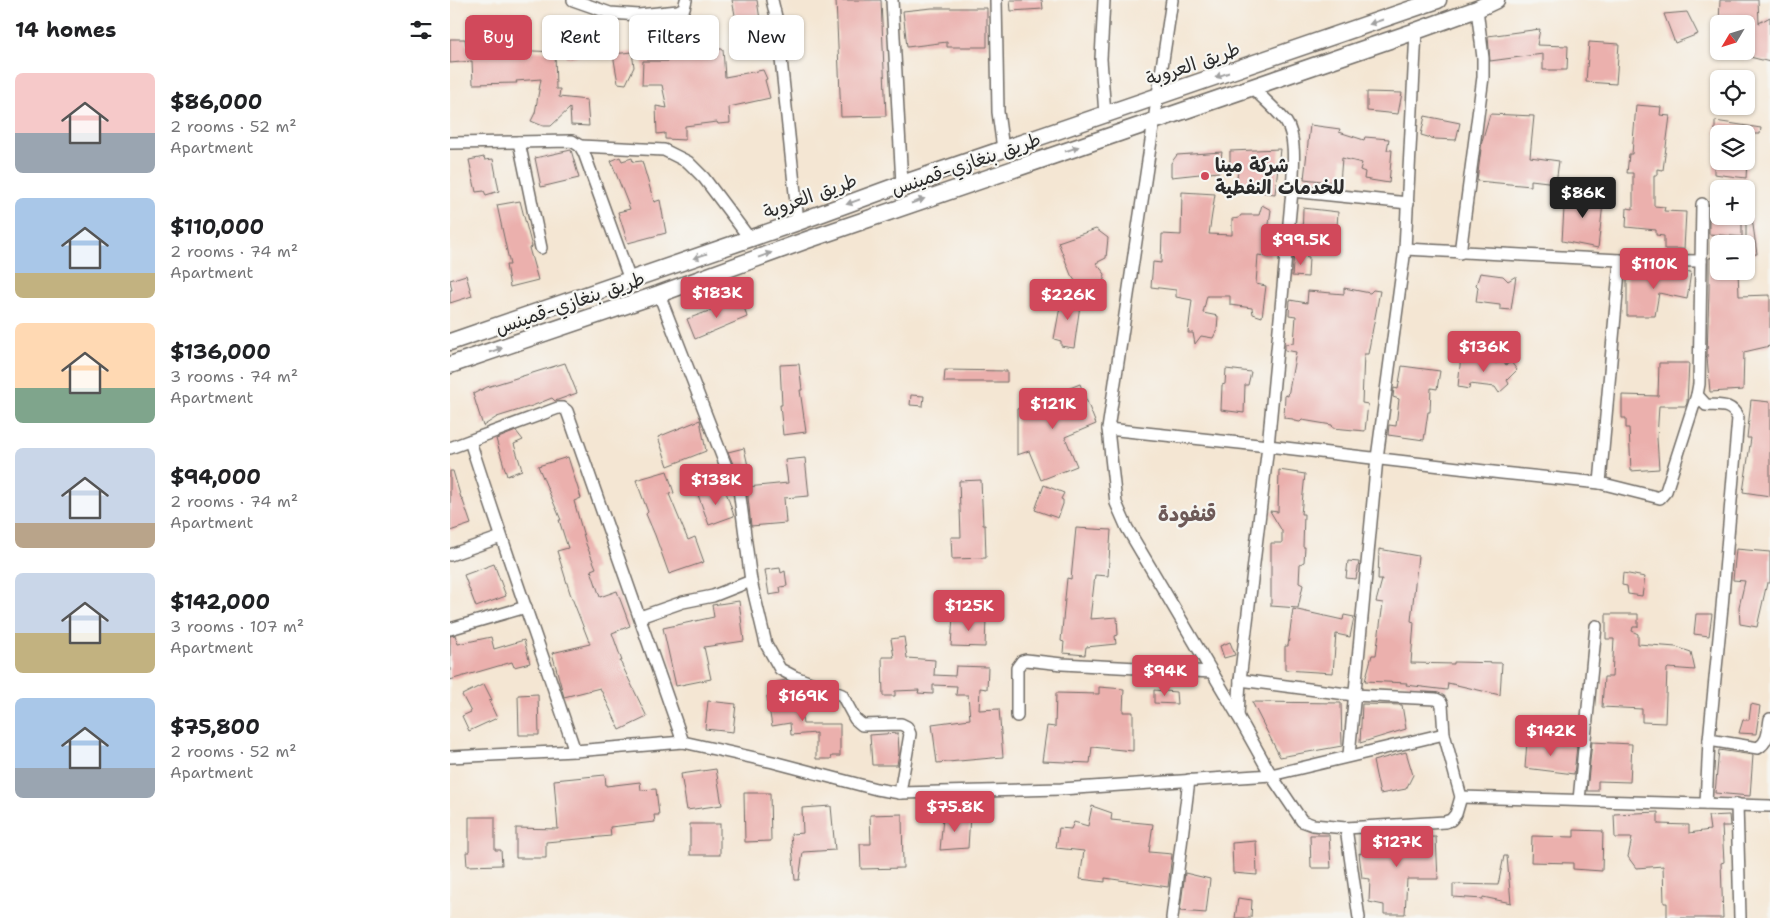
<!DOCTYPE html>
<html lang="en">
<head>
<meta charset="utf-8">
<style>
	body { margin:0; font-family:"Shantell Sans","Playpen Sans Arabic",sans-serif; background:#f2f2f2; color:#202124; height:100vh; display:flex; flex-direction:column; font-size:19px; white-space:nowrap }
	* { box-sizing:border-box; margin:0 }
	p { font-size:16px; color:#757577 }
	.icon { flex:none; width:28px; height:28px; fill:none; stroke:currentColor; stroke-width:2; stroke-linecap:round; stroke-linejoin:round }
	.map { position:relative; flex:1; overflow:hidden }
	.panel { display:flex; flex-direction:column; background:#fff; width:450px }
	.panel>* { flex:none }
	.guide { position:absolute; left:15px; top:15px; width:475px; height:45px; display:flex; gap:10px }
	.needle { width:32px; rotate:232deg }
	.tools { position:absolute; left:1260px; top:15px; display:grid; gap:10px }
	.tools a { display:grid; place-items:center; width:45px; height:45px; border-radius:8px; background:#fff; box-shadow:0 1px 4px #0004; font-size:25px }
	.price { position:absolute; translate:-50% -42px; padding:0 11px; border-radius:5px; background:#d1495b; color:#fff; font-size:16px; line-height:32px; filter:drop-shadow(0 1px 2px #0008) }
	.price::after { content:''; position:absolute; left:50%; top:30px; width:15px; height:11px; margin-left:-8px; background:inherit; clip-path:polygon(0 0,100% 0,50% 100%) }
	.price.current { background:#222; color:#fff }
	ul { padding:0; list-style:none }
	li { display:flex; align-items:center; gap:15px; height:125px; padding:0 15px }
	li span { display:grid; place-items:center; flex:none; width:140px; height:100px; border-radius:8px; color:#555 }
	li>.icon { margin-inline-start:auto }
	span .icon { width:60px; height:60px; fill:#fffc; stroke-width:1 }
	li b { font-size:21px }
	h2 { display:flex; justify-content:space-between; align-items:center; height:60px; padding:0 15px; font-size:21px }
	.chip { padding:0 18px; border-radius:8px; background:#fff; box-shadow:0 1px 4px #0004; font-size:18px; line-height:45px }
	.chip.current { background:#d1495b; color:#fff }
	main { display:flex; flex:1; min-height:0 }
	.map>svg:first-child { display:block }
	.building { fill:#ebb0ad }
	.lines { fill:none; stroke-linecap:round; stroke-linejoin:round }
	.minor-casing { stroke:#716c66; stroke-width:14 }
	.primary-casing { stroke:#716c66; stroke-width:19 }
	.minor { stroke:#fff; stroke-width:11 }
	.primary { stroke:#fff; stroke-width:16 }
	.oneway { fill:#a0a0a0 }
	.poi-dot { fill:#d1495b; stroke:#f6f6f2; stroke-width:2 }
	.labels { text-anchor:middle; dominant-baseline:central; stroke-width:4.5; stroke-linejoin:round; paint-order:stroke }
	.street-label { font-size:19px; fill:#2b2b2b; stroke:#f6f6f2 }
	.poi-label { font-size:19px; font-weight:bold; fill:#2b2b2b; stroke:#f6f6f2; text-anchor:start }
	.quarter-label { font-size:21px; font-weight:bold; fill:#6e5a58; stroke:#f6f6f2 }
</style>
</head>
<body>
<main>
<section class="panel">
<h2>14 homes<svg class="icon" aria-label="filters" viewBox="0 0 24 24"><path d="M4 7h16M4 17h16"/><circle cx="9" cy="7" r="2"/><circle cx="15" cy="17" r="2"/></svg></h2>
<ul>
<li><span style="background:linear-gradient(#f6c9c9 60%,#9aa5b1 0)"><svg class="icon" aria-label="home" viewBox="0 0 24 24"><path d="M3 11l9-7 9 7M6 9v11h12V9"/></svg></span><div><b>$86,000</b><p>2 rooms · 52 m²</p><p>Apartment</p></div></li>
<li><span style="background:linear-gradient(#a9c7e8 75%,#c2b280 0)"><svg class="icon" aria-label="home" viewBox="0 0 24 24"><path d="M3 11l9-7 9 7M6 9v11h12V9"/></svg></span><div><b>$110,000</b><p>2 rooms · 74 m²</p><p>Apartment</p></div></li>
<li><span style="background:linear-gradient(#ffd9b3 65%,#7fa58c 0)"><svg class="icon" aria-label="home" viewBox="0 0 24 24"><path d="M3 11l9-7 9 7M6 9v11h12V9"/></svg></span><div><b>$136,000</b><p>3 rooms · 74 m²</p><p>Apartment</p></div></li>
<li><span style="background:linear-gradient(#c9d6e8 75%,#b9a48a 0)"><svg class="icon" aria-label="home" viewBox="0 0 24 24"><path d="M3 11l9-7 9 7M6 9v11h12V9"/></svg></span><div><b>$94,000</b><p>2 rooms · 74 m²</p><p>Apartment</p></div></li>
<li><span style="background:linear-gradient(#c9d6e8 60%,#c2b280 0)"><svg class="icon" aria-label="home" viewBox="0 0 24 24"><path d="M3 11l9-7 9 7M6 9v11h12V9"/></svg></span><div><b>$142,000</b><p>3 rooms · 107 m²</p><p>Apartment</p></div></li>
<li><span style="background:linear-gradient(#a9c7e8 70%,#9aa5b1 0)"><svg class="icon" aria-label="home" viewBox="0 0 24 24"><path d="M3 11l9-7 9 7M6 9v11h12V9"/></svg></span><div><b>$75,800</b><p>2 rooms · 52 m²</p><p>Apartment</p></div></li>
</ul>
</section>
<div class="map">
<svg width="1320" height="918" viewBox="0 0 1320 918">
	<rect width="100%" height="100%" fill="#f6f6f2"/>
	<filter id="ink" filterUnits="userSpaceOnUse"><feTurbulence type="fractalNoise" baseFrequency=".02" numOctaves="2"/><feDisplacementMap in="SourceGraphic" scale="10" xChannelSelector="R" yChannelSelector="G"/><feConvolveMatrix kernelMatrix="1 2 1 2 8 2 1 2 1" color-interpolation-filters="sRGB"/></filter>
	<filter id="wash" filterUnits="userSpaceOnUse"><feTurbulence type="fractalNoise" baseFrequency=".0096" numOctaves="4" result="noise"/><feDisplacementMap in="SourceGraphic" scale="20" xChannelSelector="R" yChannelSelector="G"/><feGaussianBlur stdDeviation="1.12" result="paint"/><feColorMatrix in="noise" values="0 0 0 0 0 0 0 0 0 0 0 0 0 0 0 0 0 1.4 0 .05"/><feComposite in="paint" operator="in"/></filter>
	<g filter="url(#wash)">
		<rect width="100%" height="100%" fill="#f4e6d3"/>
		<g id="blocks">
			<g class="building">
				<path d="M282,0H307L311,26H315L319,52L293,55Z"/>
				<path d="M386,0H431L436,116L391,117Z"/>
				<path d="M560,0H592L593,9L561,11Z"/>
				<path d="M1270,0H1308L1309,23L1320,17V62L1296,56V24H1269Z"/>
				<path d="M482,8H537V47H497V42L457,47L453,11Z"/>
				<path d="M1237,12L1248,34L1225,43L1214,14Z"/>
				<path d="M151,23L157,50L116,58V32L123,27Z"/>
				<path d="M1090,29L1087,45L1118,46L1117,70H1093V54L1040,61L1038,36Z"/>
				<path d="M0,39H15L16,45L63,46V50L105,52L106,89H110L109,97L137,100L139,126L121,125L120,108L101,126H93L81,121L85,113L91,79L66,81L67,83L23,84L22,61L0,63Z"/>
				<path d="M1139,42L1169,44L1166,84L1136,82Z"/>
				<path d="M253,49H273L275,77L313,70L317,79L315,80L320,98L279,107L280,123L268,124L267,122L235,126V140L215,139V133L207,134L206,106L217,108L212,85H192L193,61H218V59L254,55Z"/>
				<path d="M182,52L184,67L176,84L168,83L163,54Z"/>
				<path d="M917,92L952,93L948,114L917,111Z"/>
				<path d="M1186,105L1211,107L1210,115L1220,116L1213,170L1207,169V175H1204V206L1215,207L1214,211L1236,212L1234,249H1214V236L1206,235V230L1176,227L1177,208L1183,209V173H1177L1179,154H1182Z"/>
				<path d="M1040,114L1084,116L1080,157L1109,161L1106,183L1081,180V186L1027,181L1032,141Z"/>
				<path d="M975,116L1010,123L1006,140L985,139L971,135Z"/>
				<path d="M1265,121L1311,128L1310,134H1265Z"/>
				<path d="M860,125L890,129L889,132L914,140L915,137L939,139L937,150H942L939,183L914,179L915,172L910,170L912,163L892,158L890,183L854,179Z"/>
				<path d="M830,149L825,194L786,189L788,169L780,170V151Z"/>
				<path d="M121,150L129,178L91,187L85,158Z"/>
				<path d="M772,152L769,172L721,177V163L727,155Z"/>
				<path d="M34,157L35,160L43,159L49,191L36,195L34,191L26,192L19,160Z"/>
				<path d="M170,157L172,161L182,158L183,162L192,161L204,202L210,200L216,233L178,243L168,212L180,209L161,161Z"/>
				<path d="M1264,161H1297L1296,178L1264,174Z"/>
				<path d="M732,192L765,194L759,234L782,235V219L789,218L791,215H809L812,205L821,210L817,238L823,239L820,257L808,255L806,284L816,286L812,317L803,314L802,308L780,305V296H757L753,313L768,316L767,330L763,338L751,336L745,344L743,333H738L742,300L726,297V290L701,287L703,262L711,263L712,234L731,235Z"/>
				<path d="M1115,192L1154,195L1148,248L1112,241Z"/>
				<path d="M70,201L82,247L79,248L88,280L60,287L56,265H60L47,205Z"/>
				<path d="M1259,205H1269V216H1292V237L1259,234Z"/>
				<path d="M853,208L888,212L886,241L852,240Z"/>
				<path d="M1296,218H1302L1307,254L1296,255Z"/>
				<path d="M646,229L658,238L656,258L646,263L655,274L651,292L638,299L621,275L608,242Z"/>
				<path d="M844,254L859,257L858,277L842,276Z"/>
				<path d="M1269,257V271H1288L1289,296L1320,295V346L1294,352L1293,390L1260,392L1257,357L1259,290V258Z"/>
				<path d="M1212,268L1241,272L1237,299L1209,293L1205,316H1177V272L1211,276Z"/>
				<path d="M1030,273L1053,276L1058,281L1066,276L1061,310L1050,309V305L1026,302L1028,287L1026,285Z"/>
				<path d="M16,275L22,296L0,303V290H2L0,280Z"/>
				<path d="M894,288L920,293L923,290L930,291L918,354H914L912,403L918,404L915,431L883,428L882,425L852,420L850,422L844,421L843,419L834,418L835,395L838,396L846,352L835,350V344L844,343L846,316L839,315L840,300L857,303L858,291L894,294Z"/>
				<path d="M612,296L631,298L624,348L611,346V341L604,339Z"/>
				<path d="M292,299L297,317L245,339L237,319Z"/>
				<path d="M1011,355L1033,357V361L1047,363L1052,359L1056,365L1061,362L1067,370L1057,380L1059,384L1049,393L1045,387L1020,384L1019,389L1008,387Z"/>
				<path d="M115,363L127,393L105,401L102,398L82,406L47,417L33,426L23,394L37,387Z"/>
				<path d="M1209,363H1239L1237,403L1236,406H1209L1207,438L1209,469L1181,471L1179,428H1176V418H1172V395L1208,396Z"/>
				<path d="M349,364L352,390H350L356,432L333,435L330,405H332L330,365Z"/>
				<path d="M952,366L990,371L987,389L981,388L980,412H978L974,440L938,435L939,425L946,426L949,399L943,397L944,388L948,389Z"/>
				<path d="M776,369L801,372L798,385H795L794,413L771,410L772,385L775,384Z"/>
				<path d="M495,370L557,371V382H494Z"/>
				<path d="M630,384L646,424L615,437L627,466L591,480L579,451L567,455V409Z"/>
				<path d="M461,395L474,396L473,406L460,405Z"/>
				<path d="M1301,400L1320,402V496L1293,492L1301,438H1297Z"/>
				<path d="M250,420L256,451L218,466L208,437Z"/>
				<path d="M66,431L73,440L64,444L72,470L57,476L46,439Z"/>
				<path d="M294,448L298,466L285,469L278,452Z"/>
				<path d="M118,457L131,498L124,501L136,544L146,568L141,570L150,597L167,591L180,626L162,633L172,661H170L197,717L170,730L150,688L114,697L102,653L140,644L120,593L107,551L118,548L109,520H111L88,466Z"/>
				<path d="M355,458L359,496L334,498L336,523L301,526L297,487L338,483L335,460Z"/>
				<path d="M829,470L855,474L851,514H854L853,547H855L854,562L850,564L849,583L853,585L848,608L821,606V543H832V531L820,511L828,512Z"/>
				<path d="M0,471H3L11,498H12L21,524L0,531Z"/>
				<path d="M217,471L224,493L219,494L238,540L245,537L254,562L219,574L205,535L196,514L198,512L186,480Z"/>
				<path d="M531,480L533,525H535L536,558L502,559L501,537H511L509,481Z"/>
				<path d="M594,485L614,493L611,499L613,500V504L608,518L585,510Z"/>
				<path d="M275,489L284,516L259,525L247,492Z"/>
				<path d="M626,528L661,530L658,576L645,575L640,619L667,617L668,635L665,636L666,644L636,647L635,655L613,653L614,642L611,641L617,578L621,579Z"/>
				<path d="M929,549L968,556L961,621L964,622L961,663L1004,664V662L1052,663L1050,695L998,683L997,690L956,685L957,683L915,681L922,655H926L933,603L926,602L932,580H928Z"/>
				<path d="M1286,549L1320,552V583H1317L1307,627L1290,624L1289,607L1295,581L1283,580Z"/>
				<path d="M898,561L909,562L906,579L896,578Z"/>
				<path d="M44,564L56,596L26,607L14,575Z"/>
				<path d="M330,568L331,573L335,571L337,586L330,587L331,593L319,595L315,570Z"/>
				<path d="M1173,573L1195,577L1192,596L1178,594L1177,586L1172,585Z"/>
				<path d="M289,601L294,641L254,647L261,679L226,686L213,628L264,617L262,605Z"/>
				<path d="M843,609L893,620L894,615L904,617L900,637L886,634L883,673L835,670V646H838Z"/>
				<path d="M1156,614H1188V627H1183L1182,631L1188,634V644L1226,647L1241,652L1245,670L1218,668L1217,669L1215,723L1192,722V709L1152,707L1154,677H1162L1164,639H1156Z"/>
				<path d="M1246,614H1262L1259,636L1244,634Z"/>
				<path d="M503,616L536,618L535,647L501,646Z"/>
				<path d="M5,635L8,644L41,637L44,649L74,640L80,663L64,667L62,662L0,680V636Z"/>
				<path d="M454,637L457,658L485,660L484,675L505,676L506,666L538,667L537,689L530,688L529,710L549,709L553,757L487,763L482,724L520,719L518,695H506L507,686L483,685V694L468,693L469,690L445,691V696H433L432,657H444L441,639Z"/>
				<path d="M780,642L785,655L774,658L770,646Z"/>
				<path d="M336,680L338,682L339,690L347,689L353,724H390V756H382L381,759H366V733L341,735L340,723L322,726L317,696L329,694L327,682Z"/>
				<path d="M34,684L42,700L39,701L47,718L19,731L12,716L21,712L12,695Z"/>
				<path d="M649,687L674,689L673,712H683V751L642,747L640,763L592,761L597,726L605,727L606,693L649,694Z"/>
				<path d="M704,690L726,692L727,704L704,703Z"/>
				<path d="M88,694L89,735H69L68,695Z"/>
				<path d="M258,701L286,704L283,732L255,729Z"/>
				<path d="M802,702L891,703L892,746L830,757Z"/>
				<path d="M912,704L952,705L956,729L910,743Z"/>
				<path d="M1301,704L1310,706L1306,734L1289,733L1293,720H1299Z"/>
				<path d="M448,733L449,753L447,765H422L420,735Z"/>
				<path d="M1077,741L1127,746L1124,774L1075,768Z"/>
				<path d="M1142,742L1182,744L1180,782L1148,781V791H1137Z"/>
				<path d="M1269,750L1303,755L1300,796L1265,793Z"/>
				<path d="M956,752L963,775L956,789L930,794L923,761Z"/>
				<path d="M266,769L272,805L237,810L231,774Z"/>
				<path d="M155,775L156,786L190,782L191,790L206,789L209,815H204L205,822L160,827L161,836L96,842V858H66V828L108,829L104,780Z"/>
				<path d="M294,793H320L321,841L295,842Z"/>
				<path d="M381,806L385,850L353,852L349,880H345L341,834L353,833L352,808Z"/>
				<path d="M642,806L662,813L661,820L703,824L699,852L722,854L718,887L655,878V882L630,879L634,851L606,848L609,828L621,829L624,822L638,826Z"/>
				<path d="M1208,812V824L1239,825V833L1260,830L1258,816L1279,815L1280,826H1272L1274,862L1271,863L1273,918H1217V903H1214L1213,866L1186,868L1178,857L1182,838H1165L1164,814Z"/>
				<path d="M452,814L453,868L411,869L410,844H421L420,815Z"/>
				<path d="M520,815L518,848L490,850L493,818Z"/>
				<path d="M19,817H45V850H51L52,865L17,866L16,852H19Z"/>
				<rect x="240" y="824" width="30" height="31"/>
				<path d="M1124,830L1153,831L1152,871L1123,869V863L1081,862L1082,836L1124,837Z"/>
				<path d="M860,835H879L881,868H861Z"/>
				<path d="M986,837L988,879H957L955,914H934V905L919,902L920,879L912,878L909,853L911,854L914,839Z"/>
				<path d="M806,841L807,875L783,873L782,843Z"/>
				<path d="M1054,856H1057L1061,903L1033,897V899L1003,897V884L1048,885Z"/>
				<path d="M735,873L760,879L756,913L730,911Z"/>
				<path d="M788,898L802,900L801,918H785Z"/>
			</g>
		</g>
	</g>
	<g filter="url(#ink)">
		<use href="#blocks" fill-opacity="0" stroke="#716c66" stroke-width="1"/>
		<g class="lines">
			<defs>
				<g id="minor">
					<path d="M123,0L160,13L189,15L228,11L234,8L236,0"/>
					<path d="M322,0L327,21L348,222"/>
					<path d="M442,0L452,184"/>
					<path d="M546,0L548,112L553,149"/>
					<path d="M654,0L651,59L655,115"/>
					<path d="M69,142L91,248"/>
					<path d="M0,143L122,141L130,146L134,153L180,280"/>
					<path d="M130,146L214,150L238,162L254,178L300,239"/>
					<path d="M842,191L958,203"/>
					<path d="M1252,204L1249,384L1247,395L1256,405C1271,406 1281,403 1288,418L1272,607L1259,740L1256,804"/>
					<path d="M955,249L1170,260L1251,261"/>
					<path d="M1010,253L1033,77V58L1027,9"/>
					<path d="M209,294L279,474L289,489L301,581L316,644L330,669L345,677L392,695L405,719L412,725L451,724L457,727L460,734L450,793"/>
					<path d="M658,429L818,446L1052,473L1150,483L1210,498L1216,491L1247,395"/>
					<path d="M20,441C53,545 90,648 125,751"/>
					<path d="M0,448L108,408H113L117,411L233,742"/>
					<path d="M1150,483L1170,260"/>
					<path d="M0,555L51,537"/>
					<path d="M190,617L233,602L263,596L301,581"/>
					<path d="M0,629L76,607"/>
					<path d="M790,680L904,695L986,699L990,701L992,705L994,734"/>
					<path d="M567,716V668L572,661L576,660L612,664L762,672"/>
					<path d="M788,716L790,680L818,446L842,191C843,172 847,137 836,122C826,109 813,99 803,88"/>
					<path d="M1259,740L1308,748C1319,742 1318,730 1320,719"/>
					<path d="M899,755L927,458L955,249L966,31"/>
					<path d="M0,757L125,751L233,742L323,762L426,789L450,793L611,789L821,775L994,734L1011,797L1006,814L1001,820L995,822L896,828L863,825L852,821L821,775L788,716L677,528L666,503L658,429L722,0"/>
					<path d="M1011,797L1320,806"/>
					<path d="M1129,800L1146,626"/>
					<path d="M1287,804L1290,918"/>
					<path d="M896,828L909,918"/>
					<path d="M722,918L739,780"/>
				</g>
				<g id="primary">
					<path d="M0,342L348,222L452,184L988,0"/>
					<path d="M0,365L209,294L357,240L966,31L1027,9L1046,0"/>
				</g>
			</defs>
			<use href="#minor" class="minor-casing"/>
			<use href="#primary" class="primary-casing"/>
			<use href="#minor" class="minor"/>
			<use href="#primary" class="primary"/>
		</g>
		<defs><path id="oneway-solid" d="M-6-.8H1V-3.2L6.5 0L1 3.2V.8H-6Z" transform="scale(1.25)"/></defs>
		<g class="oneway">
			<use href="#oneway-solid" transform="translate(926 22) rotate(161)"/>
			<use href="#oneway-solid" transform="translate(772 75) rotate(161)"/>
			<use href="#oneway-solid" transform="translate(622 149) rotate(-19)"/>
			<use href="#oneway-solid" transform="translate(468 201) rotate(-19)"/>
			<use href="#oneway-solid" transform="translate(403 202) rotate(160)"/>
			<use href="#oneway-solid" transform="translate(315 255) rotate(-20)"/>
			<use href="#oneway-solid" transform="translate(250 256) rotate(161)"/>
			<use href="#oneway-solid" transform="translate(46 350) rotate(-19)"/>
		</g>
	</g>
	<circle class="poi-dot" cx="755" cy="176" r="5"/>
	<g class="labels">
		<g class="street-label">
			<text transform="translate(743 64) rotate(-19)">طريق العروبة</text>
			<text transform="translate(516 164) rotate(-19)">طريق بنغازي-قمينس</text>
			<text transform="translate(360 196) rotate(-20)">طريق العروبة</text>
			<text transform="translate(120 303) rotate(-19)">طريق بنغازي-قمينس</text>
		</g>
		<g class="poi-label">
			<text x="765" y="165">شركة مينا<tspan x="765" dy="22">للخدمات النفطية</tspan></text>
		</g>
		<g class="quarter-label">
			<text x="737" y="514">قنفودة</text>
		</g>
	</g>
</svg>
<div class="tools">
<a><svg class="needle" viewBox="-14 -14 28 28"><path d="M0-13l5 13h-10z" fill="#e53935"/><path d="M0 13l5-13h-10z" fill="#757577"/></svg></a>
<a><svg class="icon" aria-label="locate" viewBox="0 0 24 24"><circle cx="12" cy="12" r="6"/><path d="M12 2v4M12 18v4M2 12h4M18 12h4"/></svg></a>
<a><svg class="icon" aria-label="layers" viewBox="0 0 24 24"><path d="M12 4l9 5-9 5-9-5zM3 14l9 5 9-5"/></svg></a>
<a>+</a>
<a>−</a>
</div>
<b class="price current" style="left:1133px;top:219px">$86K</b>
<b class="price" style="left:851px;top:266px">$99.5K</b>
<b class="price" style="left:1204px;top:290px">$110K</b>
<b class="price" style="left:267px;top:319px">$183K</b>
<b class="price" style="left:618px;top:321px">$226K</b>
<b class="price" style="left:1034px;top:373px">$136K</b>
<b class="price" style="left:603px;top:430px">$121K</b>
<b class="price" style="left:266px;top:506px">$138K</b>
<b class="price" style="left:519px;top:632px">$125K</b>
<b class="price" style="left:715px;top:697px">$94K</b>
<b class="price" style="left:353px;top:722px">$169K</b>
<b class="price" style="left:1101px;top:757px">$142K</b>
<b class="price" style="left:505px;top:833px">$75.8K</b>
<b class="price" style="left:947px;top:868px">$127K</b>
<div class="guide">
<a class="chip current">Buy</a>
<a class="chip">Rent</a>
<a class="chip">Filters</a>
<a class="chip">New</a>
</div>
</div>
</main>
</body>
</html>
